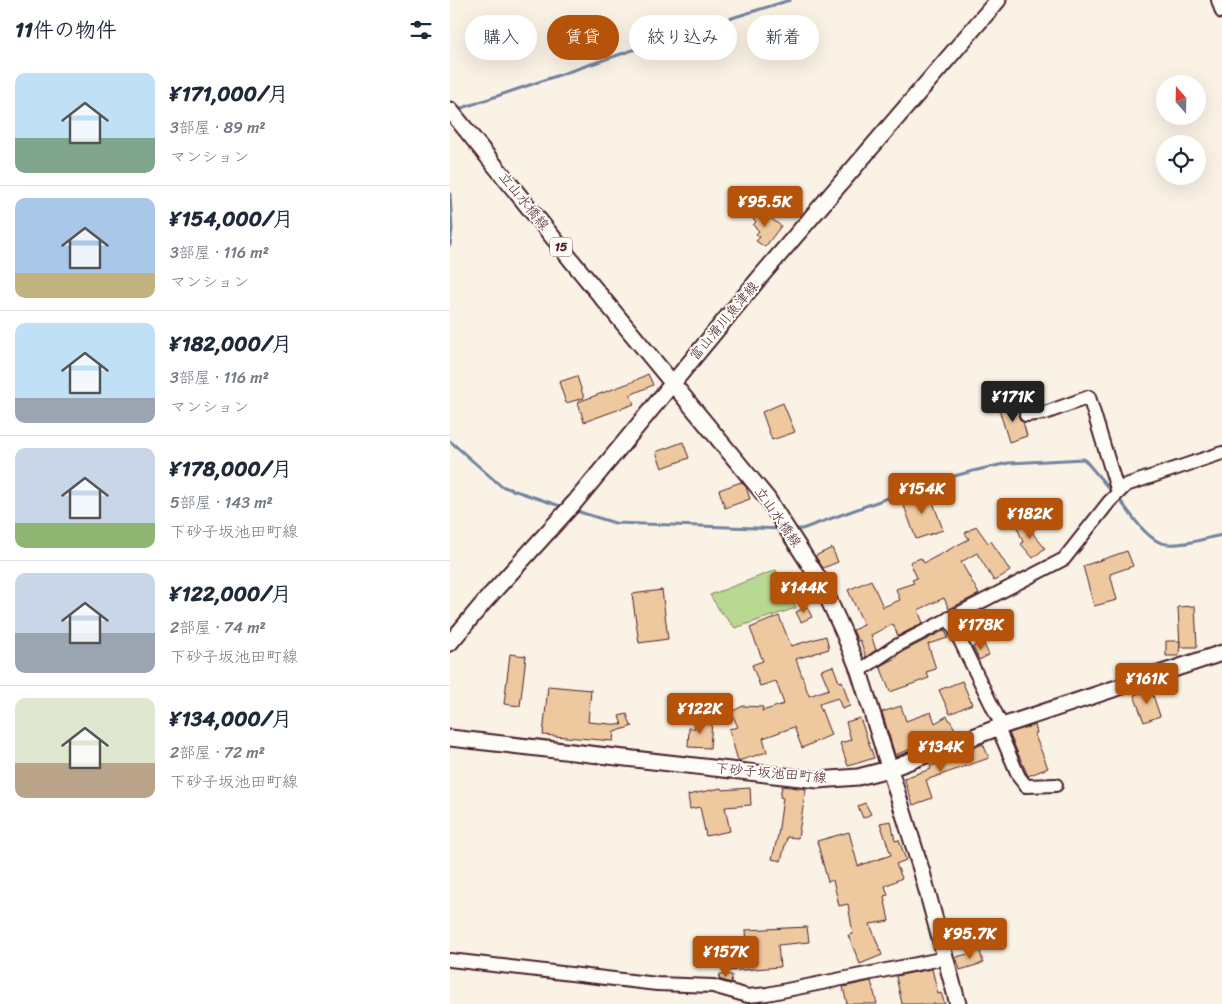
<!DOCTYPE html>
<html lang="ja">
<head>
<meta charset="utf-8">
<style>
	body { margin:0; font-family:Sriracha,"Klee One",sans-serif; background:#f2f2f3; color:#1f2937; height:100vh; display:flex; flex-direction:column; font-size:19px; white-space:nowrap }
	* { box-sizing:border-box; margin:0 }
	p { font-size:16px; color:#747a83 }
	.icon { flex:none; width:28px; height:28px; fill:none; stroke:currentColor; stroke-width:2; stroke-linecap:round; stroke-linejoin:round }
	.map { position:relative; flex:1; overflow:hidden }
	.drawer { display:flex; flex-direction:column; background:#fff; width:450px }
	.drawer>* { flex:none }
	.hud { position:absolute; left:15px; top:15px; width:475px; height:45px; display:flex; gap:10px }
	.needle { width:32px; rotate:340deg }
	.controls { position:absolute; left:706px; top:75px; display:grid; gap:10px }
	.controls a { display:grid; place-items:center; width:50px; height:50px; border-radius:50%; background:#fff; box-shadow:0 5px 20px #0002; font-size:25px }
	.price { position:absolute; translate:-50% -42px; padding:0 11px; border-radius:5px; background:#b45309; color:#fff; font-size:16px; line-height:32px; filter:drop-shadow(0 1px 2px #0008) }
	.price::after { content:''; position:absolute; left:50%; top:30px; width:15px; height:11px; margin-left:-8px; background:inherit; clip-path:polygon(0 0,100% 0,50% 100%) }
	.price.on { background:#222; color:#fff }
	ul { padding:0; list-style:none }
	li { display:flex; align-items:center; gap:15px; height:125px; padding:0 15px }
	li+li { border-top:1px solid #e0e1e3 }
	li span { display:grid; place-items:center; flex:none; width:140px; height:100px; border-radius:10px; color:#555 }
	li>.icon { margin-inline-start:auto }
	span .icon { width:60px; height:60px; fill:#fffc; stroke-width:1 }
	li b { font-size:21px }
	h2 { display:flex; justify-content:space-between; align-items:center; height:60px; padding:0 15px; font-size:21px }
	.tag { padding:0 18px; border-radius:22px; background:#fff; box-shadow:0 5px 20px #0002; font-size:18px; line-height:45px }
	.tag.on { background:#b45309; color:#fff }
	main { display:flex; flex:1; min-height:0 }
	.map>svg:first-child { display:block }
	.green { fill:#b9d891; stroke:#827c5e }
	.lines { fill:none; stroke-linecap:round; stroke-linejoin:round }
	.stream { stroke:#73839f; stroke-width:3 }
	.building { fill:#eec99f; stroke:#4a1f2b }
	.minor-casing { stroke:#4a1f2b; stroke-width:16 }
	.major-casing { stroke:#4a1f2b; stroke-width:19 }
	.minor { stroke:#fdfcf7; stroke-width:12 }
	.major { stroke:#fdfcf7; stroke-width:15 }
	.labels { text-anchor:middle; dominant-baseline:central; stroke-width:4; stroke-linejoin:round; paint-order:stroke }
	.shield { fill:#fdfcf7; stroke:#806168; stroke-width:1 }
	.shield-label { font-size:12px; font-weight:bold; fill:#4a1f2b }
	.street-label { font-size:14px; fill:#4a1f2b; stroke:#fdfcf7 }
</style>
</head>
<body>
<main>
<section class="drawer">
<h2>11件の物件<svg class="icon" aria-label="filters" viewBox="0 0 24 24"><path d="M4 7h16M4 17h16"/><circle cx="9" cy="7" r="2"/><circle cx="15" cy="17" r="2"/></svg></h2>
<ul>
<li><span style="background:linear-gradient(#bfe0f5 65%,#7fa58c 0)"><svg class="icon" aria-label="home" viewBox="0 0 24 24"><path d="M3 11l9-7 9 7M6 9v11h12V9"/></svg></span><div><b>¥171,000/月</b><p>3部屋 · 89 m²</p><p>マンション</p></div></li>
<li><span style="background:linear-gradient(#a9c7e8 75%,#c2b280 0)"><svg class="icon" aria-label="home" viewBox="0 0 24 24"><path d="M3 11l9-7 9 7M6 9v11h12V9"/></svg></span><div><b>¥154,000/月</b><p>3部屋 · 116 m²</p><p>マンション</p></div></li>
<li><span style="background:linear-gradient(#bfe0f5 75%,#9aa5b1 0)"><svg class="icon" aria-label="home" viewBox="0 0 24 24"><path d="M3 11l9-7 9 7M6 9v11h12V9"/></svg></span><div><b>¥182,000/月</b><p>3部屋 · 116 m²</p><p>マンション</p></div></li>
<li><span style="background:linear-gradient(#c9d6e8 75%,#8fb573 0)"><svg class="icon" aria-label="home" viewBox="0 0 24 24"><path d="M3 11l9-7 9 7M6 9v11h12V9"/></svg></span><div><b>¥178,000/月</b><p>5部屋 · 143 m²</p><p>下砂子坂池田町線</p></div></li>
<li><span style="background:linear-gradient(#c9d6e8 60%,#9aa5b1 0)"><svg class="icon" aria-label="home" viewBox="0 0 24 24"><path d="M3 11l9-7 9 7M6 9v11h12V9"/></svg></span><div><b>¥122,000/月</b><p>2部屋 · 74 m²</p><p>下砂子坂池田町線</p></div></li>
<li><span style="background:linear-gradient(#dfe7d0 65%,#b9a48a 0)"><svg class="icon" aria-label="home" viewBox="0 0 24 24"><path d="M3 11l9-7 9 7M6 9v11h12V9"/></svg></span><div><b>¥134,000/月</b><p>2部屋 · 72 m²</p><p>下砂子坂池田町線</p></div></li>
</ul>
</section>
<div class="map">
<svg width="772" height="1004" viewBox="0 0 772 1004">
	<rect width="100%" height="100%" fill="#faf2e5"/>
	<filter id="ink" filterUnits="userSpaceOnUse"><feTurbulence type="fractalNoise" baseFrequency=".02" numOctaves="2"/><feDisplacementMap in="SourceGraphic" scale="10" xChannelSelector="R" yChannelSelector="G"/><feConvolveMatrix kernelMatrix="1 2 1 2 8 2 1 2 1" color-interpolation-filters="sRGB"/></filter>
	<g filter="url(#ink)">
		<path class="green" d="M326,570L346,608L285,628L270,611L260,595Z"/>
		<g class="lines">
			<g class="stream">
				<path d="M6,110L227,35L340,0"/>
				<path d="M0,194L2,229L0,245"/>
				<path d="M0,441L51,486L113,507"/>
				<path d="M668,498C680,512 691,532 707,541C722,550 755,538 772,535"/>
				<path d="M123,510L165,523L333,529"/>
				<path d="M344,529H352L482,482L523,471L558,463L634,459L662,492"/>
			</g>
		</g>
		<g class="building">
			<path d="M310,210L331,226L315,247L306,241L310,237L306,234L309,231L303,225L306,222L303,219Z"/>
			<path d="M198,374L203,385L180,395L184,404L134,422L128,402L182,382Z"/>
			<path d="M127,376L134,398L116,403L109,382Z"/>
			<path d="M584,387L590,403L572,408L567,393Z"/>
			<path d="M333,403L345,432L322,440L312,412Z"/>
			<path d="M567,404L569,411L568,416L573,422L577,436L559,442L549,409Z"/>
			<path d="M233,442L239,458L212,468L206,452Z"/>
			<path d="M291,482L296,487L300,499L275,508L269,490Z"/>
			<path d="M479,491L493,530L466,539L452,500Z"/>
			<path d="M578,522L584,535L595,548L583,558L571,544L573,542L567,527Z"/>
			<path d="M526,526L538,543L541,541L560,571L544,581L527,553L511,562L529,594L499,609L494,598L468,610L473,623L448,636L443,624L421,635L426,650L416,657L410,640L408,641L403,630L414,625L398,590L421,580L433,607L450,600L446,589L464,583L462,580L467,578L460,562L471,558L474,563L519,539L515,533Z"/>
			<path d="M382,548L388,562L373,568L365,556Z"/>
			<path d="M677,551L683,566L660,574L667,600L644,606L633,566Z"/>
			<path d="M212,590L218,639L189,643L182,594Z"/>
			<path d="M745,606L747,647H730L728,607Z"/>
			<path d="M357,607L362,617L351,622L346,612Z"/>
			<path d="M329,616L341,646L376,636L379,649L346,659L359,696L379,689L371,670L383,666L389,682L392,681L400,706L392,709L388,698L369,704L381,735L352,748L344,727L313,738L317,752L288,761L279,729L288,727L281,712L293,706L313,707L312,711L334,704L326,681L310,686L302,665L313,661L300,628Z"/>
			<path d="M495,630L498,638L478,644L486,669L476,672L479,678L440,692L430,666L447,657V655L450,653Z"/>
			<path d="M716,641H730L729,656H716Z"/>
			<path d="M533,642L539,655L529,660L523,647Z"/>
			<path d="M60,654L76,656L70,706L54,704Z"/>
			<path d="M512,681L522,704L500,714L489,690Z"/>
			<path d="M98,686L141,690L138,722L172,725L169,716L177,714L181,726H183L164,732L163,741L93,735Z"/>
			<path d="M701,689L710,716L694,722L684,695Z"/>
			<path d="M451,706L456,721L481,712L485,723L497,716L507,732L445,755L432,712Z"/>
			<path d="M410,718L424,758L398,766L390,743L401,740L396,722Z"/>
			<path d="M245,720L262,721L260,748L238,747L239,728H245Z"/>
			<path d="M585,725L587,733H584L598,768L578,776L559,733Z"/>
			<path d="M533,744L539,758L476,780L482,798L463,805L454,778L481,769L480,766L519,754L518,750Z"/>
			<path d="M332,786L356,789L348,838L337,837L331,861L322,859L328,835L333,798L330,797Z"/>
			<path d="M271,788L272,790L300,788L301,805L275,807L280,831L256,836L250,807L240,809L238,795Z"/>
			<path d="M415,803L421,814L413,818L408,806Z"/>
			<path d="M441,821L445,841L449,840L456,860L446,864L452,878L435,886L438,895L434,896L439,921L420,924L432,955L410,964L398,935L403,934L398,904L389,906L383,880L378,882L367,841L399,832L408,866L441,855L430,823Z"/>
			<path d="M357,927L359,942L328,945L330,967L279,971L278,957L298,956L296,930Z"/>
			<path d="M530,951L533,963L510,970L506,957Z"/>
			<path d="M482,969L488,994L491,993L495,1004H452L446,976Z"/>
			<path d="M270,974L282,975L281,983L269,979Z"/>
			<path d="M421,981L427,1004H397L393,987Z"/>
		</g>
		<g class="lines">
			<defs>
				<g id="minor">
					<path d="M768,0L772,12"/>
					<path d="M576,415L595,413L639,397L668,492"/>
					<path d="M499,618L552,726"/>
					<path d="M409,671L446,646L614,559L659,502L676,485L772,453"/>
					<path d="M548,728L569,777L576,786L606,785"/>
					<path d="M0,960L207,984L263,986L298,996L317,994L496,958"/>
				</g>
				<g id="major">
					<path d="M0,110L126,266L317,498L369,579L393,631L409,671L471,869L508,1004"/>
					<path d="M0,643L35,601L125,502L311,276L548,0"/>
					<path d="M0,738L368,780L408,777L439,769L552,726L772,653"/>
				</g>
			</defs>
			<use href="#minor" class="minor-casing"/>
			<use href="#major" class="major-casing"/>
			<use href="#minor" class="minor"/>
			<use href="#major" class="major"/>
		</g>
	</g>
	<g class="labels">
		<rect class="shield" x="100" y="237.5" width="22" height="19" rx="4"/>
		<g class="shield-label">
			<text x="111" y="247">15</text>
		</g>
		<g class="street-label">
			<text transform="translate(74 201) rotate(51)">立山水橋線</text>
			<text transform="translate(274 321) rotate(-50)">富山滑川魚津線</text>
			<text transform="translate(328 517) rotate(55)">立山水橋線</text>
			<text transform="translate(321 773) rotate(5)">下砂子坂池田町線</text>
		</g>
	</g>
</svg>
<div class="controls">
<a><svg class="needle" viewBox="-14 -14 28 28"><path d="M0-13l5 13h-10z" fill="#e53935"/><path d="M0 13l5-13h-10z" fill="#747a83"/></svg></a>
<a><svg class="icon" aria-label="locate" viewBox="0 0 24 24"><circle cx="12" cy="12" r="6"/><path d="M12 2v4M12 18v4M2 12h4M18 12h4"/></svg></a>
</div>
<b class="price" style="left:315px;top:228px">¥95.5K</b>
<b class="price on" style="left:563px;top:423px">¥171K</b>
<b class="price" style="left:472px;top:515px">¥154K</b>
<b class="price" style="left:580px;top:540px">¥182K</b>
<b class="price" style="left:354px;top:614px">¥144K</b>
<b class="price" style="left:531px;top:651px">¥178K</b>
<b class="price" style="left:697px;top:705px">¥161K</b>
<b class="price" style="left:250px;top:735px">¥122K</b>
<b class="price" style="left:491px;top:773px">¥134K</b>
<b class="price" style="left:520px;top:960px">¥95.7K</b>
<b class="price" style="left:276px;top:978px">¥157K</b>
<div class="hud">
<a class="tag">購入</a>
<a class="tag on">賃貸</a>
<a class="tag">絞り込み</a>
<a class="tag">新着</a>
</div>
</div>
</main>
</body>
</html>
